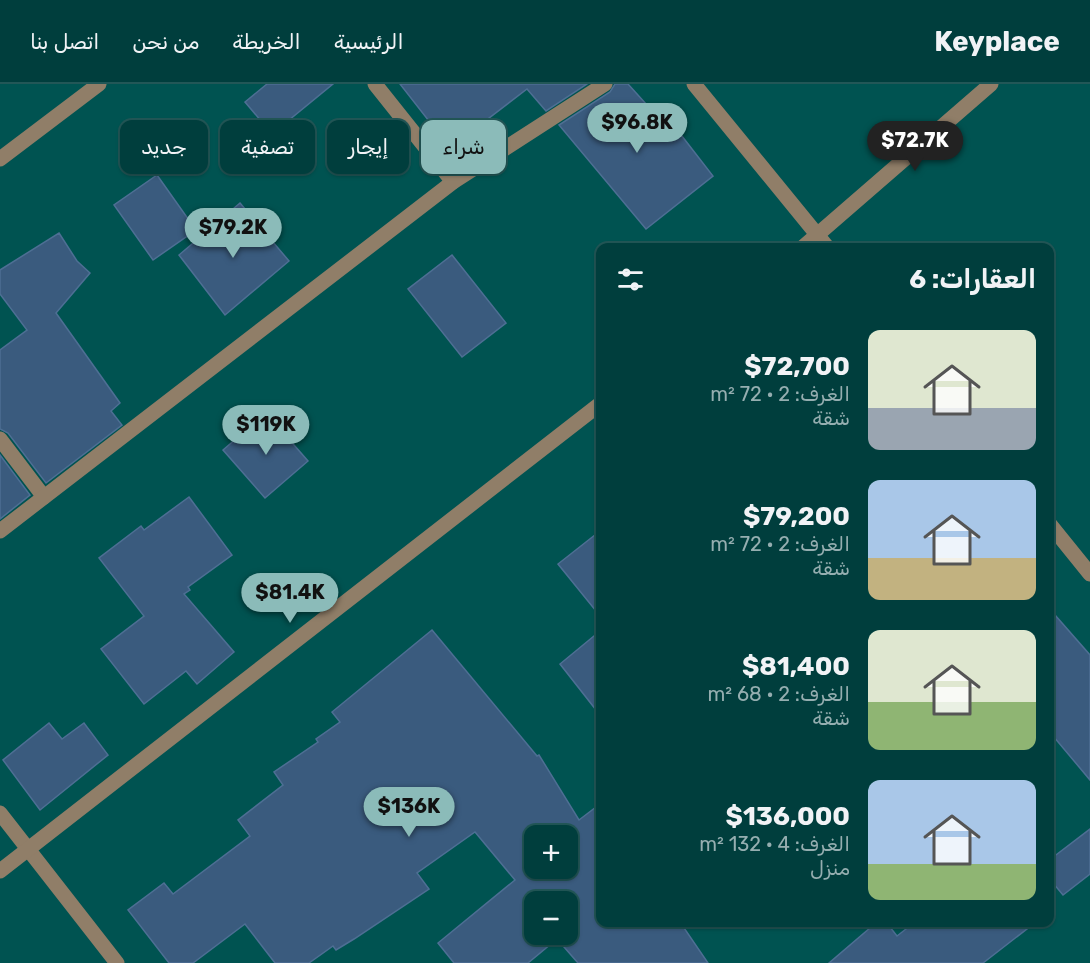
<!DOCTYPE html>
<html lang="ar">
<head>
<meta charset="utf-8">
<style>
	body { margin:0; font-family:Rubik,Cairo,sans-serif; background:#0a4544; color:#f1f3f6; direction:rtl; height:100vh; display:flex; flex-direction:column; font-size:22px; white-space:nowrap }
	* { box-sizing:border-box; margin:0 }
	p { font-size:20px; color:#95aeb0 }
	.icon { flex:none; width:33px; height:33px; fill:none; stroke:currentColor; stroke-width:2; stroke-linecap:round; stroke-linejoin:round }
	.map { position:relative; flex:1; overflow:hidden; direction:ltr }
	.panel { position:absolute; left:596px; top:159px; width:458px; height:684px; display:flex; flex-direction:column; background:#003e3d; border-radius:12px; box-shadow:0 2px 4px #0004,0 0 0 2px #225757; direction:rtl }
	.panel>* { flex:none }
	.guide { position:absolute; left:18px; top:36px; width:488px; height:54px; direction:rtl; display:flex; gap:12px }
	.controls { position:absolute; left:524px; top:741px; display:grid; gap:12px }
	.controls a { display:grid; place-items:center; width:54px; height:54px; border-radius:12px; background:#003e3d; box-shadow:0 2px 4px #0004,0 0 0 2px #225757; font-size:30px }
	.price { position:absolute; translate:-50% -51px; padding:0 14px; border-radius:21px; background:#8bbbb9; color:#111; font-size:20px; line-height:39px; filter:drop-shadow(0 2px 3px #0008) }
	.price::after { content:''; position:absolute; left:50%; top:36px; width:18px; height:14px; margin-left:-9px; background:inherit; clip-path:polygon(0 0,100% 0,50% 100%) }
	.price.active { background:#222; color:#fff }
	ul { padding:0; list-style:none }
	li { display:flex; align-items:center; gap:18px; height:150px; padding:0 18px }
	li span { display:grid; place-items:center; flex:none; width:168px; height:120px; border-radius:12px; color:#555 }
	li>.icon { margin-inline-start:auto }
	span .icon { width:72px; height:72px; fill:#fffc; stroke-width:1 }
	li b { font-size:26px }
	h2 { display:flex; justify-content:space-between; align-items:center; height:72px; padding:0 18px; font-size:26px }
	.tag { padding:0 21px; border-radius:12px; background:#003e3d; box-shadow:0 2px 4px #0004,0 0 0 2px #225757; font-size:21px; line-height:54px }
	.tag.active { background:#8bbbb9; color:#111 }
	header { display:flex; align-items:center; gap:36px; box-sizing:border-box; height:84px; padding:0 30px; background:#003e3d; border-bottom:2px solid #225757 }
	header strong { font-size:28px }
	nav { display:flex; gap:33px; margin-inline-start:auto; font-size:21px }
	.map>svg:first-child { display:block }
	.building { fill:#3a5b7e; stroke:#4e6f94; stroke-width:1.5; fill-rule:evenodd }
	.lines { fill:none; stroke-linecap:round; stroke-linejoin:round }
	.minor { stroke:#907e68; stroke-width:15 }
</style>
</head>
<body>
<header>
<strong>Keyplace</strong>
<nav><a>الرئيسية</a><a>الخريطة</a><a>من نحن</a><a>اتصل بنا</a></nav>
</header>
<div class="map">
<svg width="1090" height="879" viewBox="0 0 1090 879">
	<rect width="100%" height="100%" fill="#005351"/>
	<g class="building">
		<path d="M267,0H333L272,50L245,18Z"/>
		<path d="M400,0H587L546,27L527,5L450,64Z"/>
		<path d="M615,0H628L674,51L678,47L713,92L646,145L559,41L610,8Z"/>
		<path d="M157,91L196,146L153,176L114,121Z"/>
		<path d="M240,119L289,177L225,231L179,171Z"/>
		<path d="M59,149L77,177L90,189L56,229L120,319L111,327L122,341L46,399L8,349L0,345V266L27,246L0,210V186Z"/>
		<path d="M452,171L506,239L462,273L408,205Z"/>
		<path d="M266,329L308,377L265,414L223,366Z"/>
		<path d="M0,371L30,411L0,435Z"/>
		<path d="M189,413L232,471L188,503L190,506L184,510L234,568L197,600L186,587L144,620L101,565L144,532L99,474L141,442L144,446Z"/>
		<path d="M600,447V532L558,480Z"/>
		<path d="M1048,523L1090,571V696L1048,646Z"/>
		<path d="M432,546L537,672L539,671L579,736L600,720V838H680L708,879H578L557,855L528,879H454L438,859L515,796L475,748L417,789L429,805L354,855L336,866L333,862L309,879H275L245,840L193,879H169L128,826L164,799L173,810L250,752L238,736L283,701L274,688L318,658L316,655L340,638L332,628ZM534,752H567V784H534ZM534,818H567V850H534Z"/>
		<path d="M600,547V631L560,580Z"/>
		<path d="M49,639L62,655L84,639L108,671L40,726L3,676Z"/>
		<path d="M1090,745V790L1063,811L1048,793V777Z"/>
		<path d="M877,838H886L897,852L915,838H1036L983,879H829Z"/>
	</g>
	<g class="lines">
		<g class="minor">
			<path d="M375,0L453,98"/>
			<path d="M694,0L828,164"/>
			<path d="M0,75L99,0"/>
			<path d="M802,164L991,0"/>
			<path d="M0,355L44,413"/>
			<path d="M1048,438L1090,490"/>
			<path d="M0,447L453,98L605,0"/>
			<path d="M0,729L117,879"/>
			<path d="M0,787L600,320"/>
		</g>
	</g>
</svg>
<div class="controls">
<a>+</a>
<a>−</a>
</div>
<b class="price" style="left:637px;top:70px">$96.8K</b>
<b class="price active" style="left:915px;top:88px">$72.7K</b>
<b class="price" style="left:233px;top:175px">$79.2K</b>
<b class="price" style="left:266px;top:372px">$119K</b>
<b class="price" style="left:290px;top:540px">$81.4K</b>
<b class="price" style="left:409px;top:754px">$136K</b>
<div class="guide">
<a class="tag active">شراء</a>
<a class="tag">إيجار</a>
<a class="tag">تصفية</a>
<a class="tag">جديد</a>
</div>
<section class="panel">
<h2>العقارات: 6<svg class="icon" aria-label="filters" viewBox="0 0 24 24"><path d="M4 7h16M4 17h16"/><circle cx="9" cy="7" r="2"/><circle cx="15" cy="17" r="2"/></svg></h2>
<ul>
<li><span style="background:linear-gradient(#dfe7d0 65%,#9aa5b1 0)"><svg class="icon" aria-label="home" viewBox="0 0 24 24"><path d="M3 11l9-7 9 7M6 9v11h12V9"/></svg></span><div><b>$72,700</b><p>الغرف: 2 · 72 m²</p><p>شقة</p></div></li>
<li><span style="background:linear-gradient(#a9c7e8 65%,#c2b280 0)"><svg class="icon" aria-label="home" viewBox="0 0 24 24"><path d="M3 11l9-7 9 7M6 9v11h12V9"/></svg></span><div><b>$79,200</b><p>الغرف: 2 · 72 m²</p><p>شقة</p></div></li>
<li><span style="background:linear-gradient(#dfe7d0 60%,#8fb573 0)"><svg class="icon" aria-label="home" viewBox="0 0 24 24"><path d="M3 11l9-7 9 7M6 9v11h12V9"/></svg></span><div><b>$81,400</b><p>الغرف: 2 · 68 m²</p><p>شقة</p></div></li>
<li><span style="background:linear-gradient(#a9c7e8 70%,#8fb573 0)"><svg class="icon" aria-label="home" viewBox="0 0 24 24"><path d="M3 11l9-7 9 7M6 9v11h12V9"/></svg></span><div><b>$136,000</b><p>الغرف: 4 · 132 m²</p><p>منزل</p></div></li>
</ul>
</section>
</div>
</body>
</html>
